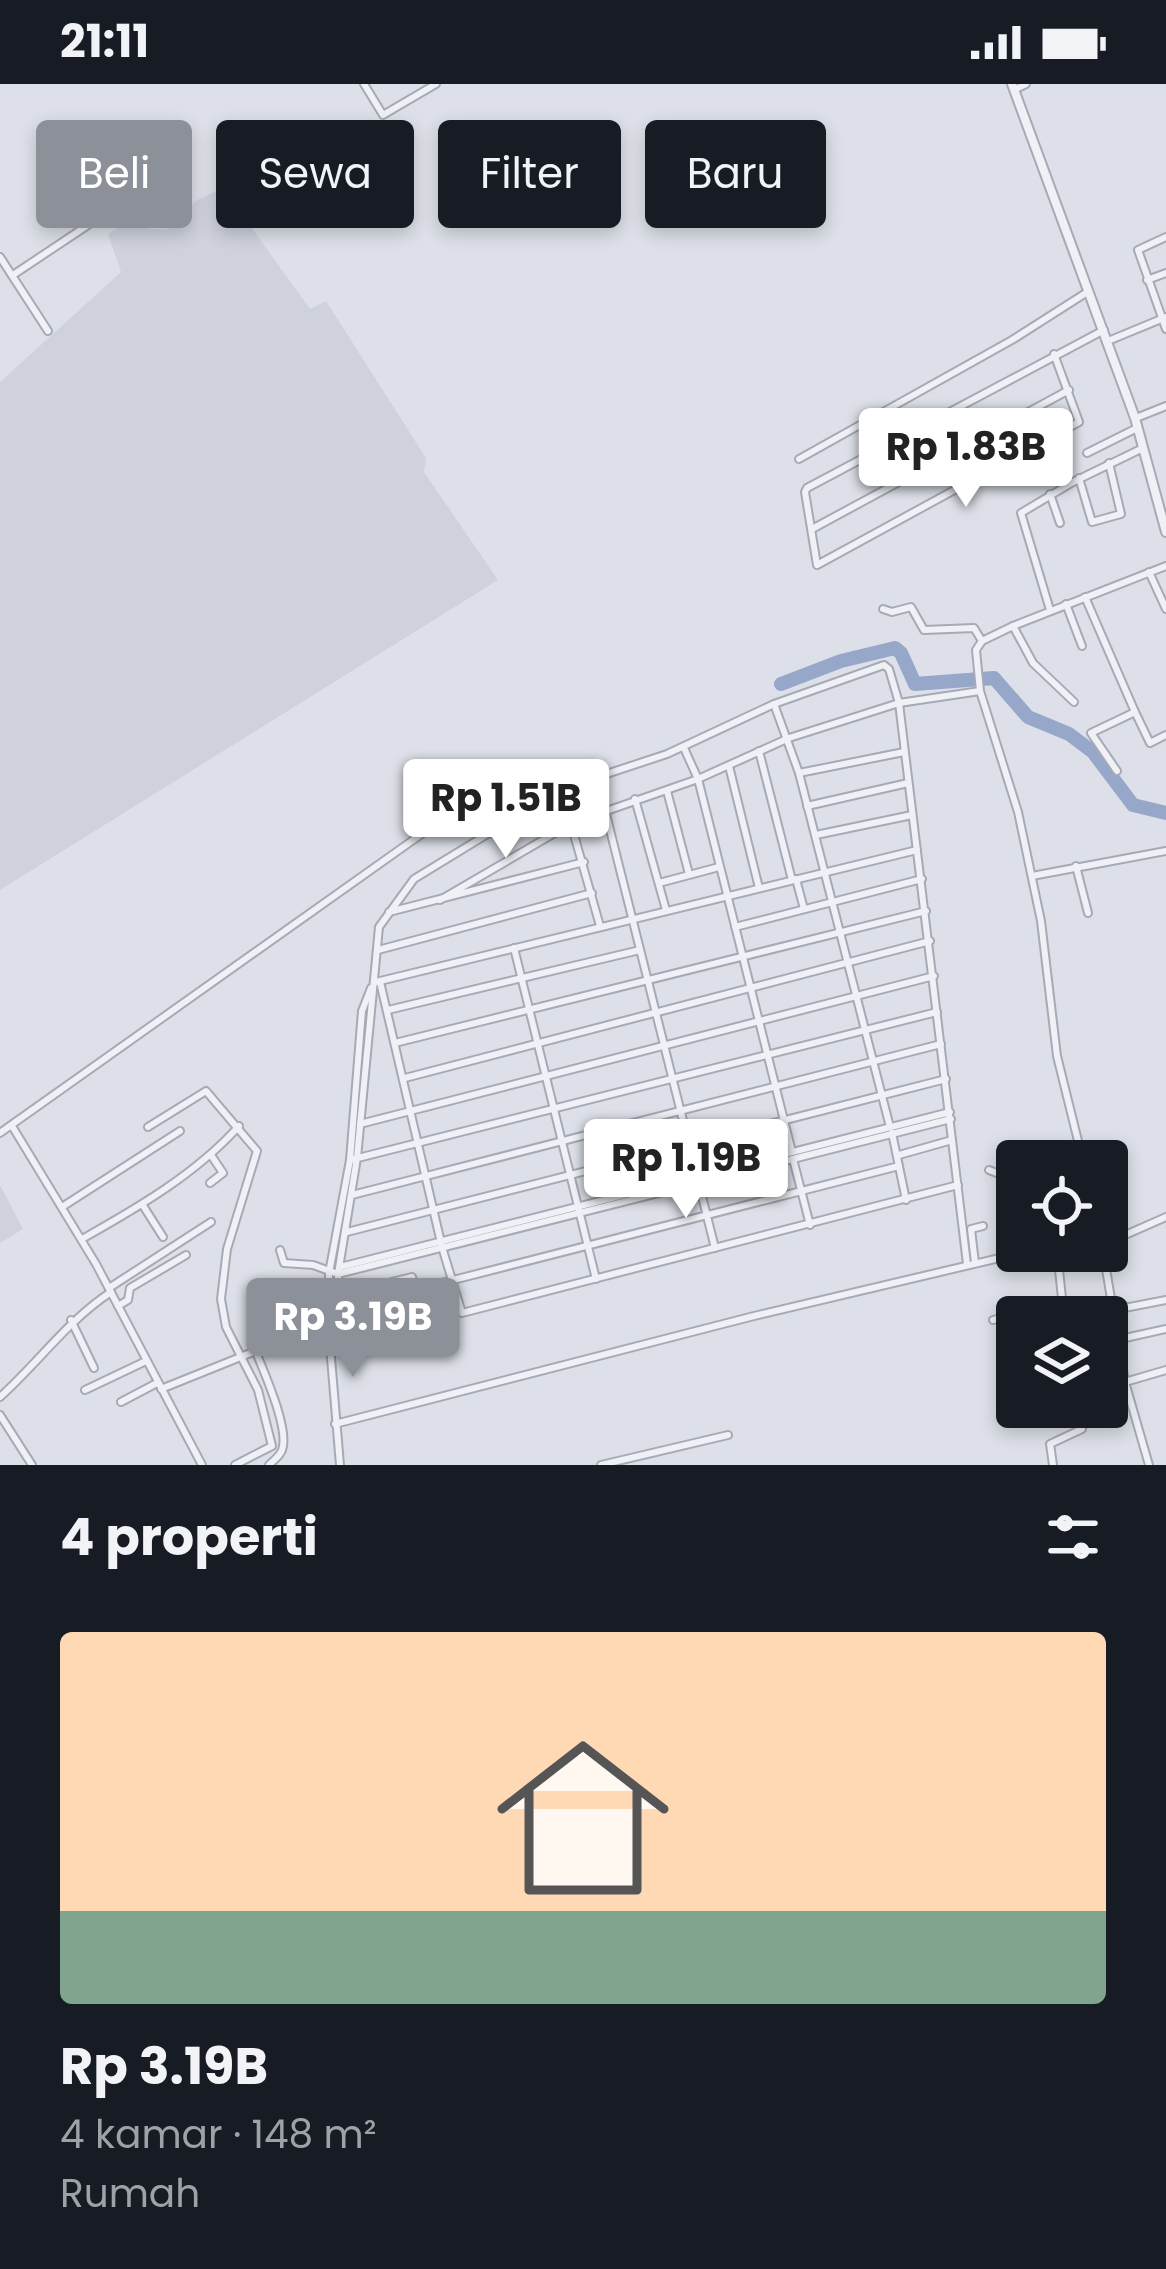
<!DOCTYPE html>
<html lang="id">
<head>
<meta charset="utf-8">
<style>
	body { margin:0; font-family:Poppins,sans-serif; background:#242831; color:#f1f3f6; height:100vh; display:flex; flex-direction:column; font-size:45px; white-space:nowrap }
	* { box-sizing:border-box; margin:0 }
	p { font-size:39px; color:#9ea1a6 }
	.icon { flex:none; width:66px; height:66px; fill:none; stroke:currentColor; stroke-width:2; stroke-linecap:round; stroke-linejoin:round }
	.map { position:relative; height:1381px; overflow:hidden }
	.panel { display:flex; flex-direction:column; background:#171b24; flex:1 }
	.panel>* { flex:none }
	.hud { position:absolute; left:36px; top:36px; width:1095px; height:108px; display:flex; gap:24px }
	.tools { position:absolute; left:996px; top:1056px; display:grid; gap:24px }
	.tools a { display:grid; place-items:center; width:132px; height:132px; border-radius:12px; background:#171b24; box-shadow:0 6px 18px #0003; font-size:60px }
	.price { position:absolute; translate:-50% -102px; padding:0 27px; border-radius:12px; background:#fff; color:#222; font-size:39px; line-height:78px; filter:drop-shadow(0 3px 6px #0008) }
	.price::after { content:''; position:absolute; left:50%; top:72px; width:36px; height:27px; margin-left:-18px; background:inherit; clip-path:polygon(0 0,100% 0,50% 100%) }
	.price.selected { background:#8c9099; color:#fff }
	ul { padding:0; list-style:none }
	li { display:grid; align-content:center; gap:24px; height:636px; padding:0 60px }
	li span { display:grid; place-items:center; height:372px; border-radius:12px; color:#555 }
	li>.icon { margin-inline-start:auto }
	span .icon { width:216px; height:216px; fill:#fffc; stroke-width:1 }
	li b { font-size:51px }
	h2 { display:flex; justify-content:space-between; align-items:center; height:144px; padding:0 60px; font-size:51px }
	.tag { padding:0 42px; border-radius:12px; background:#171b24; box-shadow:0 6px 18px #0003; font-size:42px; line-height:108px }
	.tag.selected { background:#8c9099; color:#fff }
	.status { display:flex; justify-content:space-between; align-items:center; height:84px; padding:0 60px; background:#171b24; direction:ltr }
	.status svg { height:33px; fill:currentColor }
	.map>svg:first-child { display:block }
	.built { fill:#cfd2dd }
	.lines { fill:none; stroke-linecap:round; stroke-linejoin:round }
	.river { stroke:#96a7ca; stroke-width:14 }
	.minor-casing { stroke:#a6aab5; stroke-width:10 }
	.tertiary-casing { stroke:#a6aab5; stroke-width:12 }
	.minor { stroke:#f0f1f6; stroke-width:6 }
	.tertiary { stroke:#f0f1f6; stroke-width:8 }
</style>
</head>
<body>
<div class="status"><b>21:11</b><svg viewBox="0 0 49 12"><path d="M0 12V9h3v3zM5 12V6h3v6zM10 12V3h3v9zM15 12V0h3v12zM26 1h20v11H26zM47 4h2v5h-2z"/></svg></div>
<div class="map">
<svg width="1166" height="1381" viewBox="0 0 1166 1381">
	<rect width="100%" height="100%" fill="#dde0e8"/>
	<g class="built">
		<path d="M223,104L310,225L326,217L426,374L424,388L498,496L0,806V298L121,188L108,150L141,131L150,145L166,146L197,116Z"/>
		<path d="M0,1101L23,1145L0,1159Z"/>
	</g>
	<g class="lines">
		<path class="river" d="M781,600L841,577L895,564L901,569L915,600L994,594L1028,633L1069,650L1093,668L1133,721L1166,729"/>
		<defs>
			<g id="minor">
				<path d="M364,0L383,31L436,0"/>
				<path d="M1014,6L1026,0"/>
				<path d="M1166,153L1138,166L1166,245"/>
				<path d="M0,173L48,247"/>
				<path d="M13,191L97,135"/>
				<path d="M1147,196L1166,189"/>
				<path d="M1108,257L1166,233"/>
				<path d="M1054,270L1079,338L817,481L805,408L807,404L1104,246"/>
				<path d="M1136,334L1166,322"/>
				<path d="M923,341L960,405"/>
				<path d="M1087,369L1137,344"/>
				<path d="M799,375L1012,256L1089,207"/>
				<path d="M1079,394L1092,438L1121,430L1109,379"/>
				<path d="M1050,410L1060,439"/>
				<path d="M812,445L1069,306"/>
				<path d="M1149,488L1166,525"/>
				<path d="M1085,513L1135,628L1091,649L1117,687"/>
				<path d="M1066,520L1082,562"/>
				<path d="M883,525L892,528L911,523L924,546L974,544L982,557"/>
				<path d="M1050,526L1021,429L1073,398L1143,364"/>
				<path d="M1013,542L1033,579L1074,618"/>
				<path d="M774,620L799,689L890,1043"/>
				<path d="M1135,628L1150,659L1166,651"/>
				<path d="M684,664L698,695L792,1068"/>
				<path d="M759,667L792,796"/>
				<path d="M729,682L759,804"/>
				<path d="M799,689L904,668"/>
				<path d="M561,705L600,842"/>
				<path d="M667,707L689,790"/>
				<path d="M635,715L666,826"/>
				<path d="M807,722L908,699"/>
				<path d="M605,726L715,1164"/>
				<path d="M816,751L912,731"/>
				<path d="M1076,782L1088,829"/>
				<path d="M1032,792L1166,767"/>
				<path d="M796,795L804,825"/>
				<path d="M659,799L719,783"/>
				<path d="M440,816L572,739L698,695L789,654L899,619L980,607"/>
				<path d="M389,828L584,778"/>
				<path d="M735,843L922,795"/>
				<path d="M514,864L596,1195"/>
				<path d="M378,866L592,809"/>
				<path d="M376,898L917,766"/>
				<path d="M380,898L442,1163L462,1229L958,1101"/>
				<path d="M388,926L640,866"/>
				<path d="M395,959L926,827"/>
				<path d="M405,994L930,857"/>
				<path d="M360,1040L934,892"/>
				<path d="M12,1042L96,1180L202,1381"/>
				<path d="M148,1043L206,1007L257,1067L227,1165L221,1215L226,1243L258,1306L272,1362L235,1381"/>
				<path d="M0,1049L423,749"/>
				<path d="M892,1049L906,1116"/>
				<path d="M899,1071L952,1056"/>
				<path d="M793,1075L810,1141"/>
				<path d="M350,1076L937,928"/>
				<path d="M1083,1077L1057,972L1041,837L1018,728L980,607L976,566L982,557L1013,542L1166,482"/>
				<path d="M989,1086L1002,1091L1017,1087"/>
				<path d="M210,1099L223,1089L211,1071"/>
				<path d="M352,1111L941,960"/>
				<path d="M142,1120L163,1153"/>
				<path d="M62,1123L180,1047"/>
				<path d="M347,1148L946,995"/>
				<path d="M82,1155C137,1124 196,1090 239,1042"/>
				<path d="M1107,1159L1166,1133"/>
				<path d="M280,1166L284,1179L313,1181L338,1190L951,1035"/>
				<path d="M1057,1167L1064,1233"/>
				<path d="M1103,1167L1125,1298L1149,1381"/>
				<path d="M975,1179L971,1145L983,1142"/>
				<path d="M340,1183L950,1028"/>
				<path d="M277,1200L283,1259"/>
				<path d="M109,1204L211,1138"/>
				<path d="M418,1205L899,1082"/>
				<path d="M338,1211V1190L357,1074L379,843L414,795L561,705L667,670L774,620L884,581L889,585L899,619L967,1180"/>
				<path d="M339,1211L412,1193L426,1238"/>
				<path d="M118,1222L128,1216L130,1204L186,1171"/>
				<path d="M1114,1226L1166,1216"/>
				<path d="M71,1236L94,1284"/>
				<path d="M993,1236L1062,1220"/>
				<path d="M1116,1256L1166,1245"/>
				<path d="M256,1268C264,1288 290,1346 282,1366C280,1372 274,1376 269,1381"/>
				<path d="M1125,1298L1166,1286"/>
				<path d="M161,1305L253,1268L328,1251"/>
				<path d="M85,1306L146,1277"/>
				<path d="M0,1313C39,1278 67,1237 111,1208"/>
				<path d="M121,1318L157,1299"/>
				<path d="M0,1331L32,1381"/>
				<path d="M335,1340L754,1232L1029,1167"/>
				<path d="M340,1381L329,1250V1189L350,1076L362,927L371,904"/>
				<path d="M601,1381L728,1351"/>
				<path d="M1053,1381L1050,1360L1082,1345L1080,1323"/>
			</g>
			<path id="tertiary" d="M1012,0L1135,334L1166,448"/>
		</defs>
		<use href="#minor" class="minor-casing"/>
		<use href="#tertiary" class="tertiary-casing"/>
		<use href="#minor" class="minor"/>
		<use href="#tertiary" class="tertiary"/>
	</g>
</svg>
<div class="tools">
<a><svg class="icon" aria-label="locate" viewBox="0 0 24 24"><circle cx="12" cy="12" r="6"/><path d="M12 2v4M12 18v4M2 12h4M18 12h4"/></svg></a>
<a><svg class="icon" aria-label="layers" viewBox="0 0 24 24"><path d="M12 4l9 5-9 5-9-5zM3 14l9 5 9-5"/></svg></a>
</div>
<b class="price" style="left:966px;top:426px">Rp 1.83B</b>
<b class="price" style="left:506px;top:777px">Rp 1.51B</b>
<b class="price" style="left:686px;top:1137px">Rp 1.19B</b>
<b class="price selected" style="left:353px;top:1296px">Rp 3.19B</b>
<div class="hud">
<a class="tag selected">Beli</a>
<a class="tag">Sewa</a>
<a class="tag">Filter</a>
<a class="tag">Baru</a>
</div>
</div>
<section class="panel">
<h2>4 properti<svg class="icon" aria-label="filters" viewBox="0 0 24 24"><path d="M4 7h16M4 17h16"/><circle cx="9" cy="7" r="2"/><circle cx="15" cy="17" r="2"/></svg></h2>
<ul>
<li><span style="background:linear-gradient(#ffd9b3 75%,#7fa58c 0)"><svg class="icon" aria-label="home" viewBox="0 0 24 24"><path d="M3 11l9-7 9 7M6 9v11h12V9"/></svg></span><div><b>Rp 3.19B</b><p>4 kamar · 148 m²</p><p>Rumah</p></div></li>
</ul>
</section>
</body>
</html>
